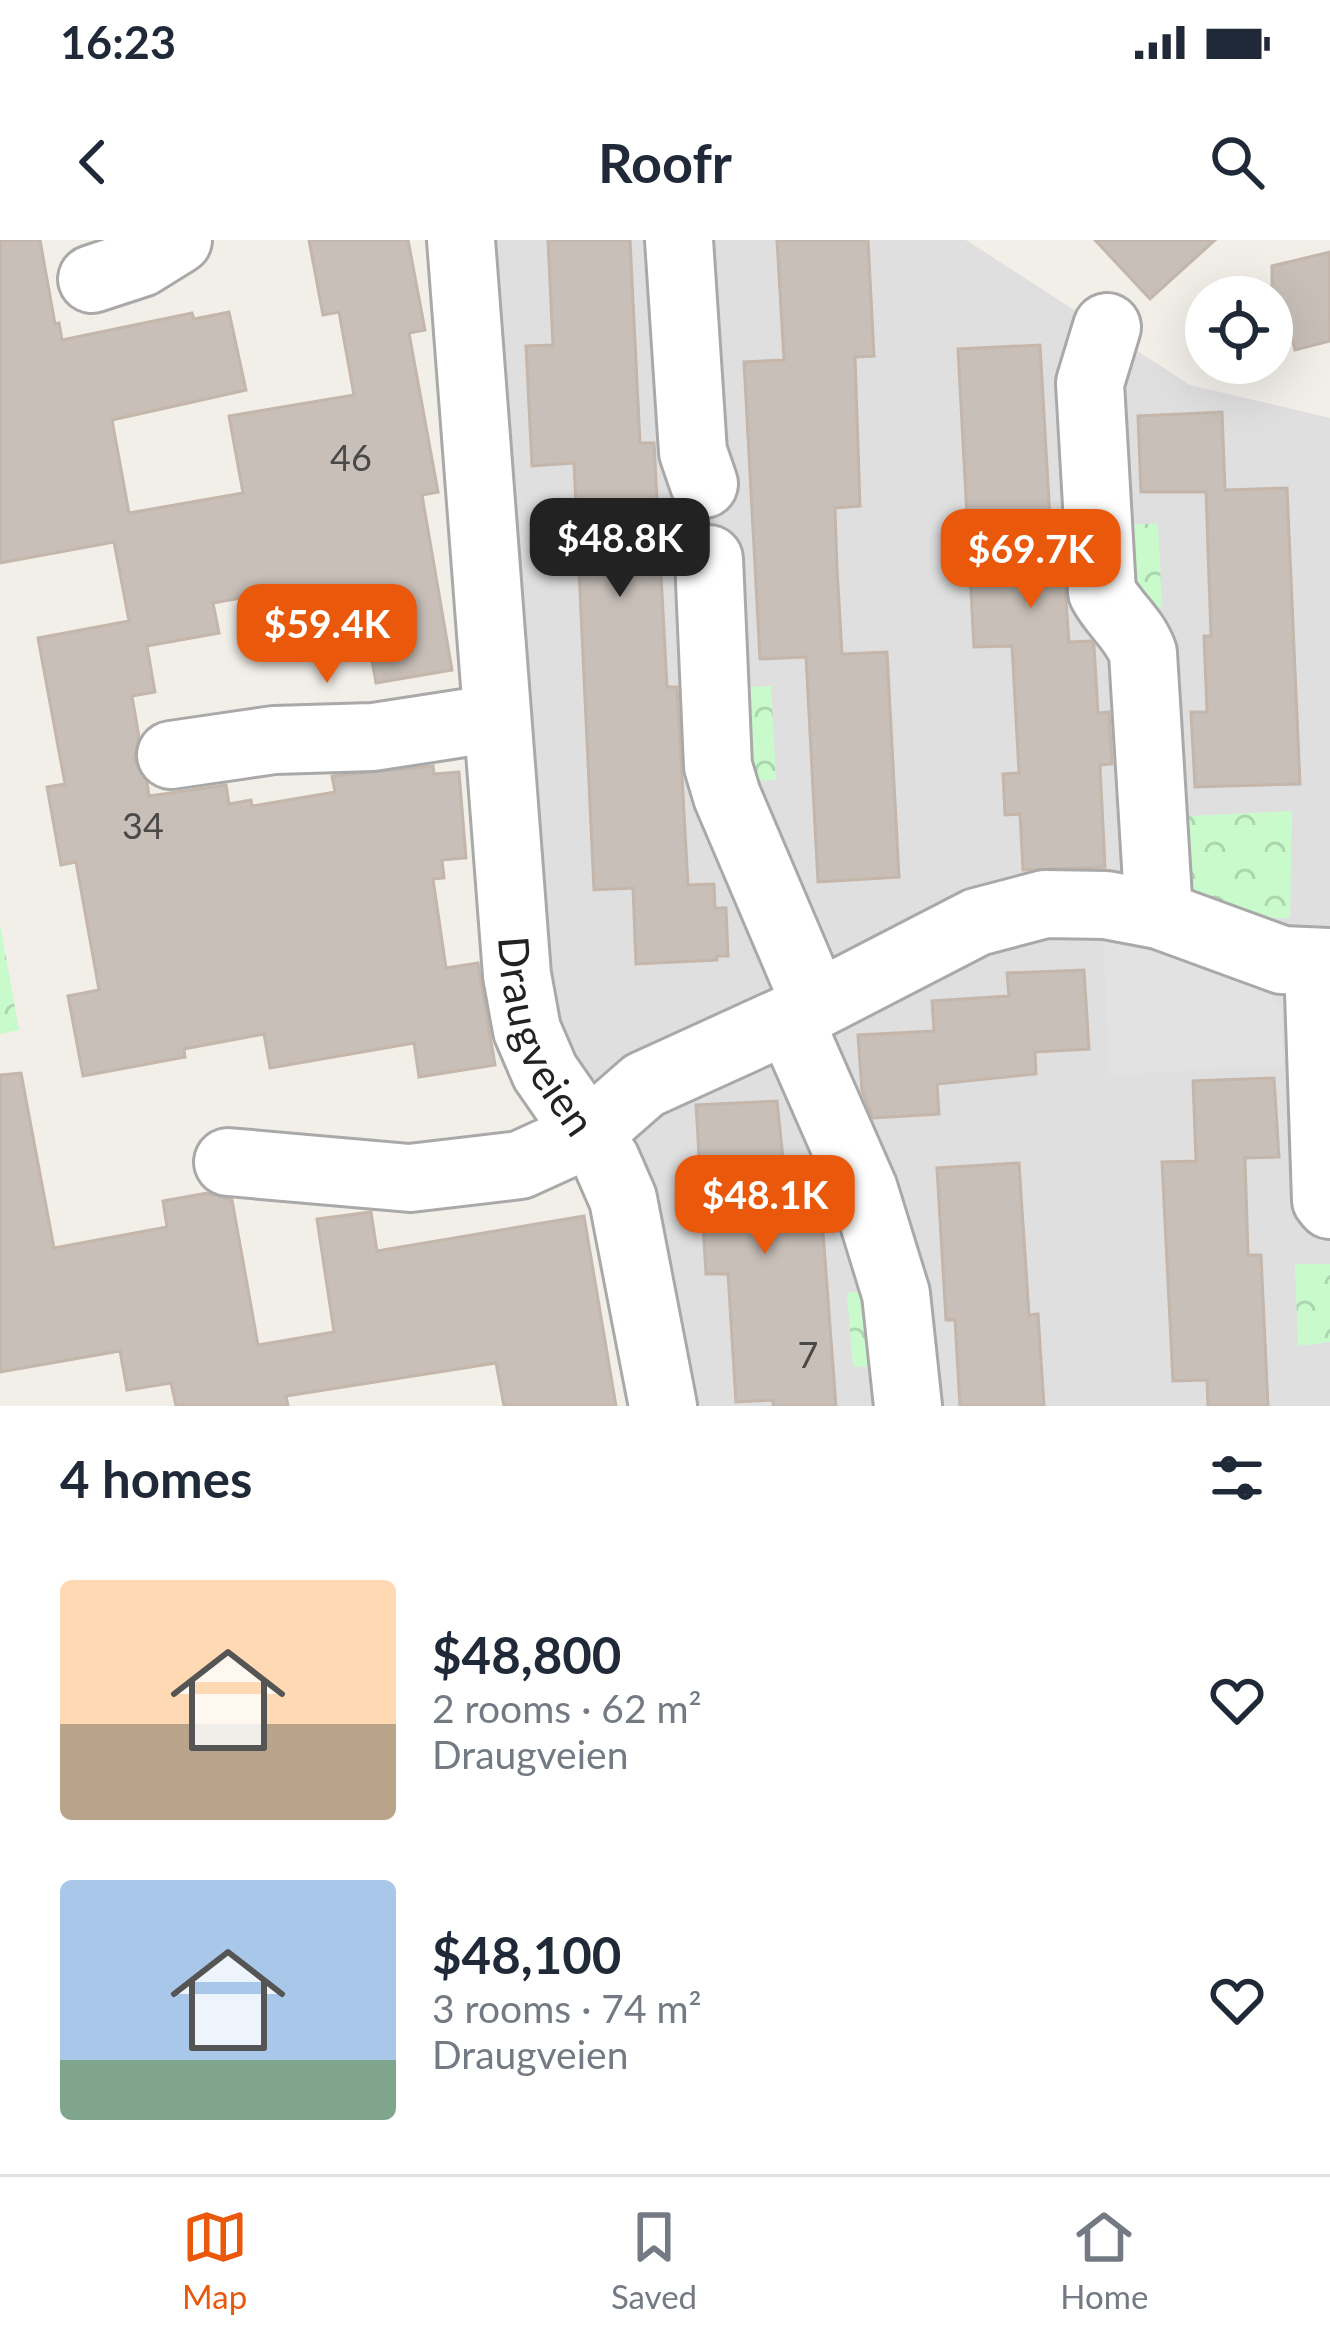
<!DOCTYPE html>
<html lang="en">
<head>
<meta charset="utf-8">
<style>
	body { margin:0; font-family:Lato,sans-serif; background:#f6f6f7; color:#1f2937; height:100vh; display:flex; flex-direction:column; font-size:45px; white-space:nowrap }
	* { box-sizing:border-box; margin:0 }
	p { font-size:39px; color:#747a83 }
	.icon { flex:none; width:66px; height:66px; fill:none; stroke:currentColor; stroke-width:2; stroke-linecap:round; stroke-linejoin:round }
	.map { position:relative; height:1166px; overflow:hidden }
	.drawer { display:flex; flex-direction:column; background:#fff; flex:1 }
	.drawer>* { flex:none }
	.buttons { position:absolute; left:1185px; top:36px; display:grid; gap:24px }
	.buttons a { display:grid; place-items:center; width:108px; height:108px; border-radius:50%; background:#fff; box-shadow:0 12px 48px #0002; font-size:60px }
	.price { position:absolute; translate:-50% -102px; padding:0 27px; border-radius:24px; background:#ea580c; color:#fff; font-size:39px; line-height:78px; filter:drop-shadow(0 3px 6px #0008) }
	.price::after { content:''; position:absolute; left:50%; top:72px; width:36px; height:27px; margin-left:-18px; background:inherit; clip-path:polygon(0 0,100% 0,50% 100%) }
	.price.active { background:#222; color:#fff }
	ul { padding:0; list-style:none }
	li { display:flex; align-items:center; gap:36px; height:300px; padding:0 60px }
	li span { display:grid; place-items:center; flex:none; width:336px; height:240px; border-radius:12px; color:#555 }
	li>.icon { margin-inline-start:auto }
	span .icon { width:144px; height:144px; fill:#fffc; stroke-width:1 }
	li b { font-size:51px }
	h2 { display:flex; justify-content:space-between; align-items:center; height:144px; padding:0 60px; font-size:51px }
	.status { display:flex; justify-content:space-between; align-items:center; height:84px; padding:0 60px; background:#fff; direction:ltr }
	.status svg { height:33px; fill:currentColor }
	header { display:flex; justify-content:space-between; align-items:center; height:156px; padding:0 60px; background:#fff; font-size:54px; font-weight:700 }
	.menu { display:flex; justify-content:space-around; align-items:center; height:168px; border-top:3px solid #e0e1e3; background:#fff; font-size:33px; color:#747a83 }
	.menu a { display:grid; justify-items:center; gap:6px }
	.menu .active { color:#ea580c }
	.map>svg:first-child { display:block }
	.residential { fill:#e0dfdf }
	.park { fill:url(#park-crowns) }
	.parking { fill:#e2e2e2 }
	.building { fill:#c7bfb8; stroke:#c4b6ab; stroke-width:3 }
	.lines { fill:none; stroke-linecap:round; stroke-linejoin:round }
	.minor-casing { stroke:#a9a9a9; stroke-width:72 }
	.minor { stroke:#fff; stroke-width:66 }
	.labels { text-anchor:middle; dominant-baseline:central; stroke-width:9; stroke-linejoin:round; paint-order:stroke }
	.number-label { font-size:36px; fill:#4b4948 }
	.street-label { font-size:42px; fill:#222; stroke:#fff }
</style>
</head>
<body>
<div class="status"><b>16:23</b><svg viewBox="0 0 49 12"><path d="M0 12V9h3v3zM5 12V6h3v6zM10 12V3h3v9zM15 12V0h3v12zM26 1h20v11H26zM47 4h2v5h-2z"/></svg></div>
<header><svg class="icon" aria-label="back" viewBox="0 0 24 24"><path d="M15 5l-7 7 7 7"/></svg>Roofr<svg class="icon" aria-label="search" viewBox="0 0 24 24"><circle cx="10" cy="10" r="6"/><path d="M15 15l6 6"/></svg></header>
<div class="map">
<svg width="1330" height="1166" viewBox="0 0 1330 1166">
	<defs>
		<pattern id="park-crowns" width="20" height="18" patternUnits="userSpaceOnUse" patternTransform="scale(3)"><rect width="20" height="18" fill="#c8facc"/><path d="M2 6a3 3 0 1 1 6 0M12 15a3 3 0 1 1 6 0" fill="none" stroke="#acd6af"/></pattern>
	</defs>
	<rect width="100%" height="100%" fill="#f2efe9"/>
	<path class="residential" d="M480,0H966L1190,145L1330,178V1166H692L639,907L546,779Z"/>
	<g class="park">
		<path d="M1158,283L1162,367L1134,368L1118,286Z"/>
		<path d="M771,446L776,540L741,541L728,448Z"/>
		<path d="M1292,571L1290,678H1233L1189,655L1188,576Z"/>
		<path d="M0,684L19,790L0,794Z"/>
		<path d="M1295,1024H1330V1102L1298,1106Z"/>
		<path d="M882,1050L887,1126L853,1127L847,1053Z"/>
	</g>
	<path class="parking" d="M1103,687L1247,733L1281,766L1283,825L1109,835Z"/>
	<g class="building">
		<path d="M0,0H40L55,84L59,83L62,100L192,73L194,79L229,72L246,150L112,180L129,273L243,253L229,176L354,155L339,72L323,75L309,0H408L425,90L409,93L438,252L422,255L452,430L376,443L365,380L319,388L311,345L213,363L219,393L147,406L155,452L132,456L139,497L134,519L147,542L149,556L226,545L229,564L251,560L252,566L335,552L332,536L433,526L434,534L459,532L466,618L442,620L444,638L433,639L446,728L478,723L495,825L419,837L414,803L270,828L264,794L184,809L185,817L83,836L68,756L99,750L76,622L61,625L47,547L65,544L38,398L129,381L114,302L0,323Z"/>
		<path d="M548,0H630L640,203H654L667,447H677L688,645L714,644L715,668H726L728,716H717V720L636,724L633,648L594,650L574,223L532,226L526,106L553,105Z"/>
		<path d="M777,0H868L874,116L855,117L860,266L835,268L837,328L842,414L887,412L899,637L818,642L806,417L760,419L744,122L784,120Z"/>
		<path d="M1095,0H1215L1150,59Z"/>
		<path d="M1330,12V101L1295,110L1291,94L1272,99V26Z"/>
		<path d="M1040,105L1050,279L1060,278L1069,402L1091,401L1094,405L1098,473L1109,472L1112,524L1100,525L1105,627L1023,630L1020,574L1005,575L1003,534L1019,533L1012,406L974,407L958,109Z"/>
		<path d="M1222,172L1225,250L1287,248L1300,544L1195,547L1191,472H1207L1204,396H1211L1206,252H1141L1138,176Z"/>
		<path d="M1084,730L1089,809L1035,812L1036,834L937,844L939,874L873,878L862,851L858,795L934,791L932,761L1009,756L1007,733Z"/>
		<path d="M21,833L54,1008L167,987L163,961L207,953L232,960L258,1105L334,1092L317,979L371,972L377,1011L584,976L616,1166H504L496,1123L286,1156L288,1166H176L171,1143L127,1150L120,1111L0,1132V835Z"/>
		<path d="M1274,838L1279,917L1245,918L1248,1015H1261L1268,1166H1208L1207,1140L1173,1141L1162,922L1196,921L1193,841Z"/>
		<path d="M777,861L785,938L807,936L810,980L822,979L836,1166H773V1160L736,1162L728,1034H706L696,865Z"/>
		<path d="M1019,923L1029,1075L1038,1074L1044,1166H960L955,1080H946L937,928Z"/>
	</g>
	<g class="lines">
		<defs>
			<g id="minor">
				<path id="s1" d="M461,0L517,735L527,790L545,832L606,920L623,959L663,1166"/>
				<path d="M679,0L693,212L704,244"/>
				<path d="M92,39L141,23L178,0"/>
				<path d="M1107,87L1090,143L1102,352C1114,375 1134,388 1143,413L1159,675"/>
				<path d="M709,319L718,526L727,556L816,765"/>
				<path d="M171,515L274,500L373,497L496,478"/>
				<path d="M1318,722L1326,960L1330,965"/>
				<path d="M789,779L864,950L896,1054L908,1166"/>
				<path d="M228,922L410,938L520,925L588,894L644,845L789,779L977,682L1045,664L1106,665L1159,675L1282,720L1330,722"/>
			</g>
		</defs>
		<use href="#minor" class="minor-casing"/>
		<use href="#minor" class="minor"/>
	</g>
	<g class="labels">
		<g class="number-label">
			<text x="351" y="217">46</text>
			<text x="143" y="585">34</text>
			<text x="808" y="1114">7</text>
		</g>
		<g class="street-label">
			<text stroke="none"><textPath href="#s1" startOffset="804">Draugveien</textPath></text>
		</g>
	</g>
</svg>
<div class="buttons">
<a><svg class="icon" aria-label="locate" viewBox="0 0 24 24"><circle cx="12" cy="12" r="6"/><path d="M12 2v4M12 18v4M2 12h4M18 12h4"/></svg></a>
</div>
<b class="price active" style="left:620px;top:360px">$48.8K</b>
<b class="price" style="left:1031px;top:371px">$69.7K</b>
<b class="price" style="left:327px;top:446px">$59.4K</b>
<b class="price" style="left:765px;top:1017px">$48.1K</b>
</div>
<section class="drawer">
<h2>4 homes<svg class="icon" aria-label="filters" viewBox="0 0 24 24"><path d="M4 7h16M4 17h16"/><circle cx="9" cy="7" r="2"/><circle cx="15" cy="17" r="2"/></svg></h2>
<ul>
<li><span style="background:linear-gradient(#ffd9b3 60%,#b9a48a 0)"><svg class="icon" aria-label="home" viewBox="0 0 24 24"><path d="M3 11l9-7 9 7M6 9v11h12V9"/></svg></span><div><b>$48,800</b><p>2 rooms · 62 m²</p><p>Draugveien</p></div><svg class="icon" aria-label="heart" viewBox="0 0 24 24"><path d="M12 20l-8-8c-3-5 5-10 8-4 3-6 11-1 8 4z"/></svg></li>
<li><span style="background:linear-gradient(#a9c7e8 75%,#7fa58c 0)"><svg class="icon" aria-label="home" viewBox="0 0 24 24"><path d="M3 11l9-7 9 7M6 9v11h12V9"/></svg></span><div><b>$48,100</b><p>3 rooms · 74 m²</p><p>Draugveien</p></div><svg class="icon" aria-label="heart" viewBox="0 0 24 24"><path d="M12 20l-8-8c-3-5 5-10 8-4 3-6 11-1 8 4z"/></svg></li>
</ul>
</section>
<nav class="menu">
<a class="active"><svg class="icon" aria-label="map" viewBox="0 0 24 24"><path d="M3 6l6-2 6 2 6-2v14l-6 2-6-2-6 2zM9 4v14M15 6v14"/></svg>Map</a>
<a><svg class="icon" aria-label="saved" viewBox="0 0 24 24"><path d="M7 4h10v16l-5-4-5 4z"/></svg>Saved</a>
<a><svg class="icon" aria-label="home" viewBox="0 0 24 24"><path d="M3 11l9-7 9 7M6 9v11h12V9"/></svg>Home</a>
</nav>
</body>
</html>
